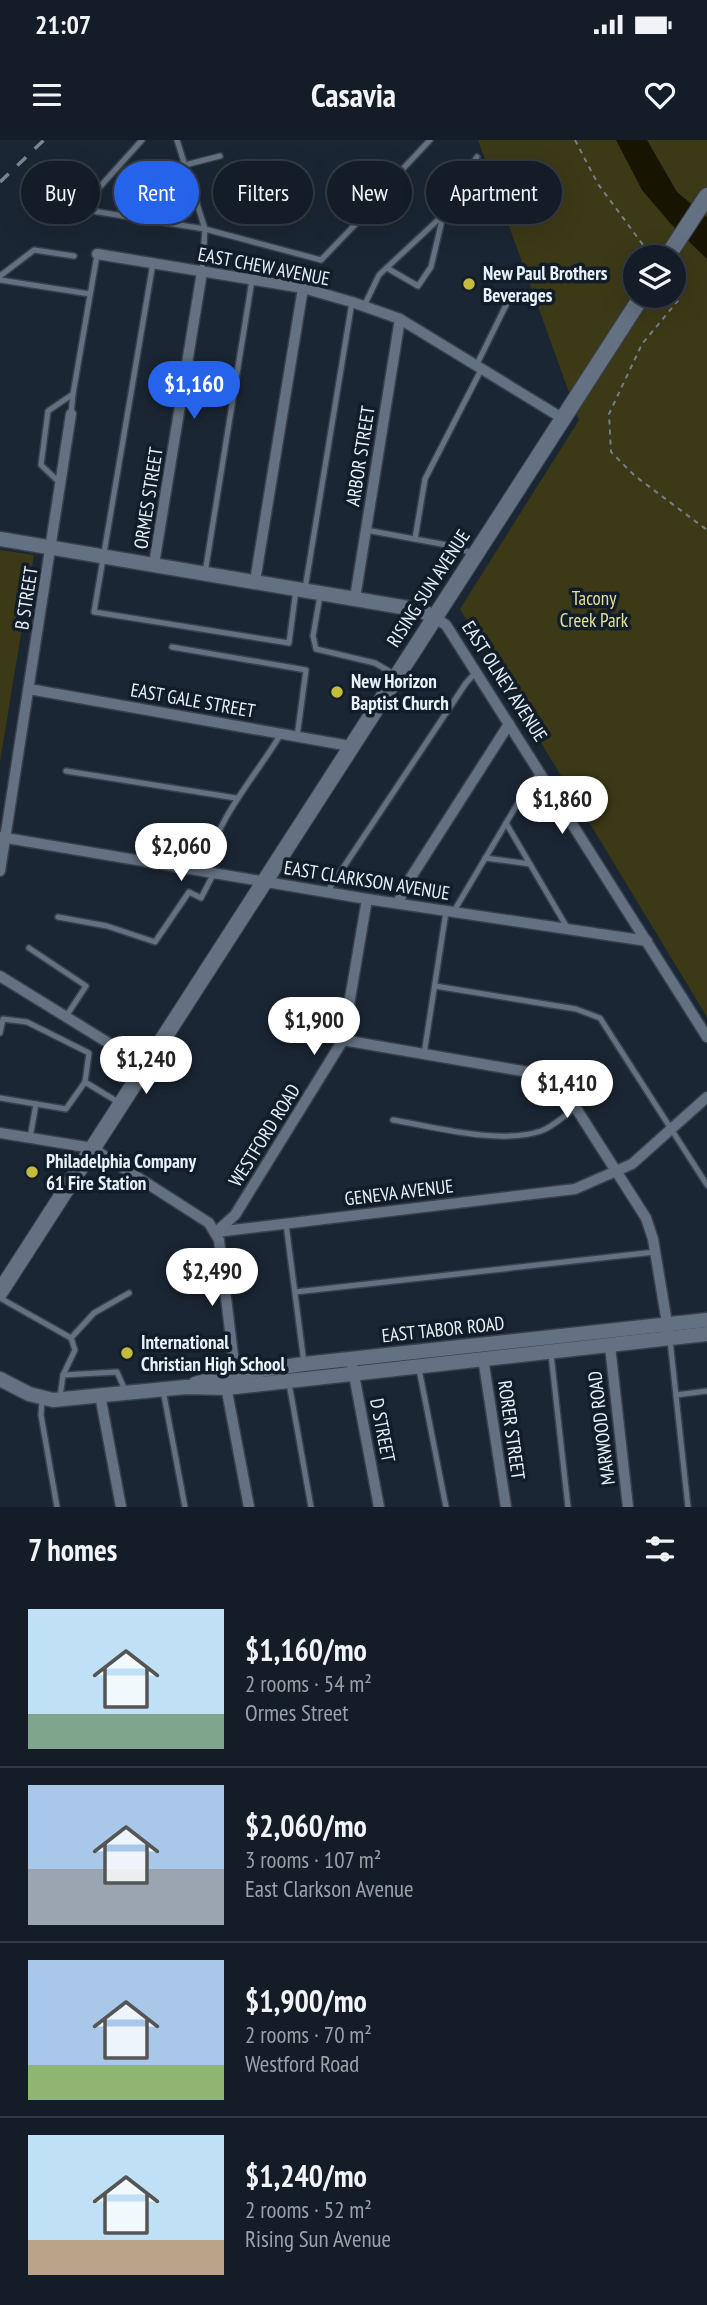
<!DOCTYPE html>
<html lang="en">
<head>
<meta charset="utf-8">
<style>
	body { margin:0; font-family:"PT Sans Narrow",sans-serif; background:#212933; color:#f1f3f6; height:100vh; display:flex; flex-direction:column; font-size:26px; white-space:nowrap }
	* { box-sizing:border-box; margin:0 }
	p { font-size:23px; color:#9da1a7 }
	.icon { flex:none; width:38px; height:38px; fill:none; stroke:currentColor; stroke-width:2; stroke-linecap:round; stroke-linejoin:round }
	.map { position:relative; height:1367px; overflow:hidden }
	.details { display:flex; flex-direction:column; background:#141c27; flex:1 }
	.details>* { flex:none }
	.banner { position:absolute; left:21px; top:21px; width:665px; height:63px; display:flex; gap:14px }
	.fabs { position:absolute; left:623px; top:105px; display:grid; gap:14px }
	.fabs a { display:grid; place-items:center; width:63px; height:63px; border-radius:50%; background:#141c27; box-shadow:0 7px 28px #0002,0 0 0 2px #333a44; font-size:35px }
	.price { position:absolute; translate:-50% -60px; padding:0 16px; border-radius:24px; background:#fff; color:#222; font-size:23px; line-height:46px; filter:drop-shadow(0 2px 4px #0008) }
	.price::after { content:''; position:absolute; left:50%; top:42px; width:21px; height:16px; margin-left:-10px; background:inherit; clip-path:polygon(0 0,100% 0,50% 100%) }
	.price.active { background:#2563eb; color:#fff }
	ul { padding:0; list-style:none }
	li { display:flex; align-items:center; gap:21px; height:175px; padding:0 28px }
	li+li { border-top:2px solid #333a44 }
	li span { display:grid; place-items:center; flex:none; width:196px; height:140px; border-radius:0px; color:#555 }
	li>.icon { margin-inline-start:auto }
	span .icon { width:84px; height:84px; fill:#fffc; stroke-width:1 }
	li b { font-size:30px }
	h2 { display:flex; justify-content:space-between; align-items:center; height:84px; padding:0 28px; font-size:30px }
	.chip { padding:0 24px; border-radius:32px; background:#141c27; box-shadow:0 7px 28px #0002,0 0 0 2px #333a44; font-size:24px; line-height:63px }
	.chip.active { background:#2563eb; color:#fff }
	.status { display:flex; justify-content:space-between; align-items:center; height:49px; padding:0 35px; background:#141c27; direction:ltr }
	.status svg { height:19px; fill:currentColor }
	header { display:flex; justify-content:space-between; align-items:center; height:91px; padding:0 28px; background:#141c27; font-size:32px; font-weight:600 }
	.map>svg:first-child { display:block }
	.green { fill:#3b3916; fill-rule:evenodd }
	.water { fill:#171501 }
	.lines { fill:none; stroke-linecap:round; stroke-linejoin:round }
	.service-casing { stroke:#38404d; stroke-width:8 }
	.minor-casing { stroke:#38404d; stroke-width:13 }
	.tertiary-casing { stroke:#38404d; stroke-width:17 }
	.secondary-casing { stroke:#38404d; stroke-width:18 }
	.path { stroke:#747e8a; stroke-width:2; stroke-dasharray:5 5; stroke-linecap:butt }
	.service { stroke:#647182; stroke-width:5 }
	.minor { stroke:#647182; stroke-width:10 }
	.tertiary { stroke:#647182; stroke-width:14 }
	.secondary { stroke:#647182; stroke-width:16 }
	.rail { stroke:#7a8490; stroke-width:3.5; stroke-dasharray:12 12; stroke-linecap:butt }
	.poi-dot { fill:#c5bc3d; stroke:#121d2a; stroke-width:2.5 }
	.labels { text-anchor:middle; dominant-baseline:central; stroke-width:7; stroke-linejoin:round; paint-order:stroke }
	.street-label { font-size:19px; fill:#e8f0fa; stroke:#121d2a }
	.poi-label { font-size:19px; font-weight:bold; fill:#e8f0fa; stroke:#121d2a; text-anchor:start }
	.park-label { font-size:19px; fill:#e5e098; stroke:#121d2a }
</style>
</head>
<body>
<div class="status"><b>21:07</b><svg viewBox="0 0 49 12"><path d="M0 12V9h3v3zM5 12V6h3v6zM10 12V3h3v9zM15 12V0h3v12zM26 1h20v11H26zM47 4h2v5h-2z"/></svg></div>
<header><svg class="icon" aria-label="menu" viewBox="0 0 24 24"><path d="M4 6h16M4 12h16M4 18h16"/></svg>Casavia<svg class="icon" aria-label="heart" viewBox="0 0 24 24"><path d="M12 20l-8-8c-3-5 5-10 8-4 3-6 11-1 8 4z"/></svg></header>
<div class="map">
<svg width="707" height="1367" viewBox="0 0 707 1367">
	<rect width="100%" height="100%" fill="#1b2634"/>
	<g class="green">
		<path d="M478,0H707V877L460,469L579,280ZM635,117H674V156H635Z"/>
		<path d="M0,410L34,415L0,622Z"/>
	</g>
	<path class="water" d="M616,0H647L677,52L707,77V119L670,83L642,50Z"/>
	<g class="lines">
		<defs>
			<g id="service">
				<path d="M142,0L80,69L205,89L321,120L396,42L399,33L430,0"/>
				<path d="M177,0L205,89L202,132"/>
				<path d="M185,25L220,16"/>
				<path d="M153,123L94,472L289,503L296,450"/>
				<path d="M387,128L418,146L431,127L443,76"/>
				<path d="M0,136L34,110L74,116"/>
				<path d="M0,140L90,154"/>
				<path d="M364,166L379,135L456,63V48L477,17"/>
				<path d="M477,224L512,153"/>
				<path d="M73,254L97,115"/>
				<path d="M59,342L41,325L48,271L73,254L71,274"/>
				<path d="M366,390L447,405L472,413"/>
				<path d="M415,399L425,339L482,228"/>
				<path d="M205,433L252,140"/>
				<path d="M305,449L352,162"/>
				<path d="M320,456L313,496L316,509L375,523L394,534"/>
				<path d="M172,507L306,530L297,597"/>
				<path d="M66,631L236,658"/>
				<path d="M506,683L568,789"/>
				<path d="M485,718L530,724"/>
				<path d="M205,731C217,677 253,640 281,594"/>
				<path d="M327,752L466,543L476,532"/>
				<path d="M454,771L525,651L539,634"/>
				<path d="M58,777L107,786L155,802L189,752L201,758L214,733"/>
				<path d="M29,808L86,846L65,878"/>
				<path d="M435,846L576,869L600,878L707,1045"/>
				<path d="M0,893L3,879L27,882L89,913L85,942L66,969L0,958"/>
				<path d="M424,914L446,772"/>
				<path d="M85,942L118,962"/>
				<path d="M393,980C435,987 500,1005 541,991C553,987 566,974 577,967"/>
				<path d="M30,998L36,964"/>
				<path d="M286,1084L304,1223"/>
				<path d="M295,1152L655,1112"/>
				<path d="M0,1158L71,1198L75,1210L63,1235L60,1257"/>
				<path d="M71,1198L94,1173L129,1153"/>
				<path d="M670,1200L688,1367"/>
				<path d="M551,1214L568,1367"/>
				<path d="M419,1229L446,1367"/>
				<path d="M63,1235L117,1232L125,1250"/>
				<path d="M289,1243L311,1367"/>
				<path d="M163,1250L185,1367"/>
				<path d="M676,1255L707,1251"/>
				<path d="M42,1260L41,1275L57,1367"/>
			</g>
			<g id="minor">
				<path d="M97,114L303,148L352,162L400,179L562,278"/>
				<path d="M154,424L202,132"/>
				<path d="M255,441L303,148"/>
				<path d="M355,458L400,179"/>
				<path d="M434,477L446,485L707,897"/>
				<path d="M29,549L350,606"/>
				<path d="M0,697L367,759L647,801"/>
				<path d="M0,731L71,274"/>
				<path d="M398,763L406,745L509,584"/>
				<path d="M0,836L144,925"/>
				<path d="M343,900L528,932L549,939L565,951L646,1078L653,1099L668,1189"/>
				<path d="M0,993L92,1008L209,1083L219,1100L236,1240"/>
				<path d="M216,1092L575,1049L632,1024L707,957"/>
				<path d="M216,1092L235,1075L343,900L367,759"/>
				<path d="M610,1206L628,1367"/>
				<path d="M483,1218L506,1367"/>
				<path d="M351,1219L379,1367"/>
				<path d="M225,1241L249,1367"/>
				<path d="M100,1255L121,1367"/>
			</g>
			<g id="tertiary">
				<path d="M0,399L420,470L434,477"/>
				<path d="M0,1239L29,1254L53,1260L186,1247L226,1248L707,1194"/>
				<path d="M195,1244L224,1235L304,1224L707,1180"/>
			</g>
			<g id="secondary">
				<path d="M667,117L707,56"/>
				<path d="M0,1152L642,156"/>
			</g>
		</defs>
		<use href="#service" class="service-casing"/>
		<use href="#minor" class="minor-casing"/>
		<use href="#tertiary" class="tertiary-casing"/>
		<use href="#secondary" class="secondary-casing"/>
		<g class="path">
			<path d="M575,0L598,44L652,117"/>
			<path d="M674,132L681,157L642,204L609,274L611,312L635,336L707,390"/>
		</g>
		<use href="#service" class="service"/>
		<use href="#minor" class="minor"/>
		<use href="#tertiary" class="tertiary"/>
		<use href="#secondary" class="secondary"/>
		<path class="rail" d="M0,42L44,0"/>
	</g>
	<g class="poi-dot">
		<circle cx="469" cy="144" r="7"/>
		<circle cx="337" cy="552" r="7"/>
		<circle cx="32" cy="1032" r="7"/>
		<circle cx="127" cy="1213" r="7"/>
	</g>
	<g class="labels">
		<g class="street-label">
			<text transform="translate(264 126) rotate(11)">EAST CHEW AVENUE</text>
			<text transform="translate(360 316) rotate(-81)">ARBOR STREET</text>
			<text transform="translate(148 358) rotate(-81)">ORMES STREET</text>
			<text transform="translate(428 448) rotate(-57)">RISING SUN AVENUE</text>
			<text transform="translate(26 458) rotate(-81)">B STREET</text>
			<text transform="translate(505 541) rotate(57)">EAST OLNEY AVENUE</text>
			<text transform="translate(193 560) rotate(10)">EAST GALE STREET</text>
			<text transform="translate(367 740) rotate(9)">EAST CLARKSON AVENUE</text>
			<text transform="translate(264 995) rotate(-58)">WESTFORD ROAD</text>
			<text transform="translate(399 1052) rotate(-7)">GENEVA AVENUE</text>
			<text transform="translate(443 1189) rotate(-6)">EAST TABOR ROAD</text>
			<text transform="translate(601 1288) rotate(-97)">MARWOOD ROAD</text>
			<text transform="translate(383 1290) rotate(79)">D STREET</text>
			<text transform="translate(512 1290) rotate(82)">RORER STREET</text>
		</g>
		<g class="poi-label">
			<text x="483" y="133">New Paul Brothers<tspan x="483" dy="22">Beverages</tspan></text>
			<text x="351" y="541">New Horizon<tspan x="351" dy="22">Baptist Church</tspan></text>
			<text x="46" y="1021">Philadelphia Company<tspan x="46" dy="22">61 Fire Station</tspan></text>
			<text x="141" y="1202">International<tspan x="141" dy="22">Christian High School</tspan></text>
		</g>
		<g class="park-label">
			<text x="594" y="458">Tacony<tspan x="594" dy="22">Creek Park</tspan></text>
		</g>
	</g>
</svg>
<div class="fabs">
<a><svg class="icon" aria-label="layers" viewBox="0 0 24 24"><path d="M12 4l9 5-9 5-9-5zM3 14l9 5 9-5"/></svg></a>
</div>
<b class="price active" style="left:194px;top:281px">$1,160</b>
<b class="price" style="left:562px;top:696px">$1,860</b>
<b class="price" style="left:181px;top:743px">$2,060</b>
<b class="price" style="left:314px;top:917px">$1,900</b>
<b class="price" style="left:146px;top:956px">$1,240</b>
<b class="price" style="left:567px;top:980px">$1,410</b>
<b class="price" style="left:212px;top:1168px">$2,490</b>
<div class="banner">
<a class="chip">Buy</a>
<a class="chip active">Rent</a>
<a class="chip">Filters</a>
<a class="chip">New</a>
<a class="chip">Apartment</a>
</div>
</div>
<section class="details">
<h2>7 homes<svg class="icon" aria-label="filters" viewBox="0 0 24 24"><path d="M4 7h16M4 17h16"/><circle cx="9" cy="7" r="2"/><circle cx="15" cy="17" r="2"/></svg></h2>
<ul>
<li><span style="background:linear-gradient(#bfe0f5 75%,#7fa58c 0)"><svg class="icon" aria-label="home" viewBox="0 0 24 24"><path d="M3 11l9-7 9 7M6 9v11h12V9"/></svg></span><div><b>$1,160/mo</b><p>2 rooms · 54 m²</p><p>Ormes Street</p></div></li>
<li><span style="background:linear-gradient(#a9c7e8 60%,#9aa5b1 0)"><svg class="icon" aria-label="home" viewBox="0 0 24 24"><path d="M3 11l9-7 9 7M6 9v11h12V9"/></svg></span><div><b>$2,060/mo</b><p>3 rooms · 107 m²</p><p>East Clarkson Avenue</p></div></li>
<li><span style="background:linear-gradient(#a9c7e8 75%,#8fb573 0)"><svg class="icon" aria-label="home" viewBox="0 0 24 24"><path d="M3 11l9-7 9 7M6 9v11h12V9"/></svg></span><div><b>$1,900/mo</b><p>2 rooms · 70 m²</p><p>Westford Road</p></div></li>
<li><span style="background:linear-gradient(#bfe0f5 75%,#b9a48a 0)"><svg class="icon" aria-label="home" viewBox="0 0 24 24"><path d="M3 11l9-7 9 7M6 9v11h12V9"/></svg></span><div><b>$1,240/mo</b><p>2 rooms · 52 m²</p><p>Rising Sun Avenue</p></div></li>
</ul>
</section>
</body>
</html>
